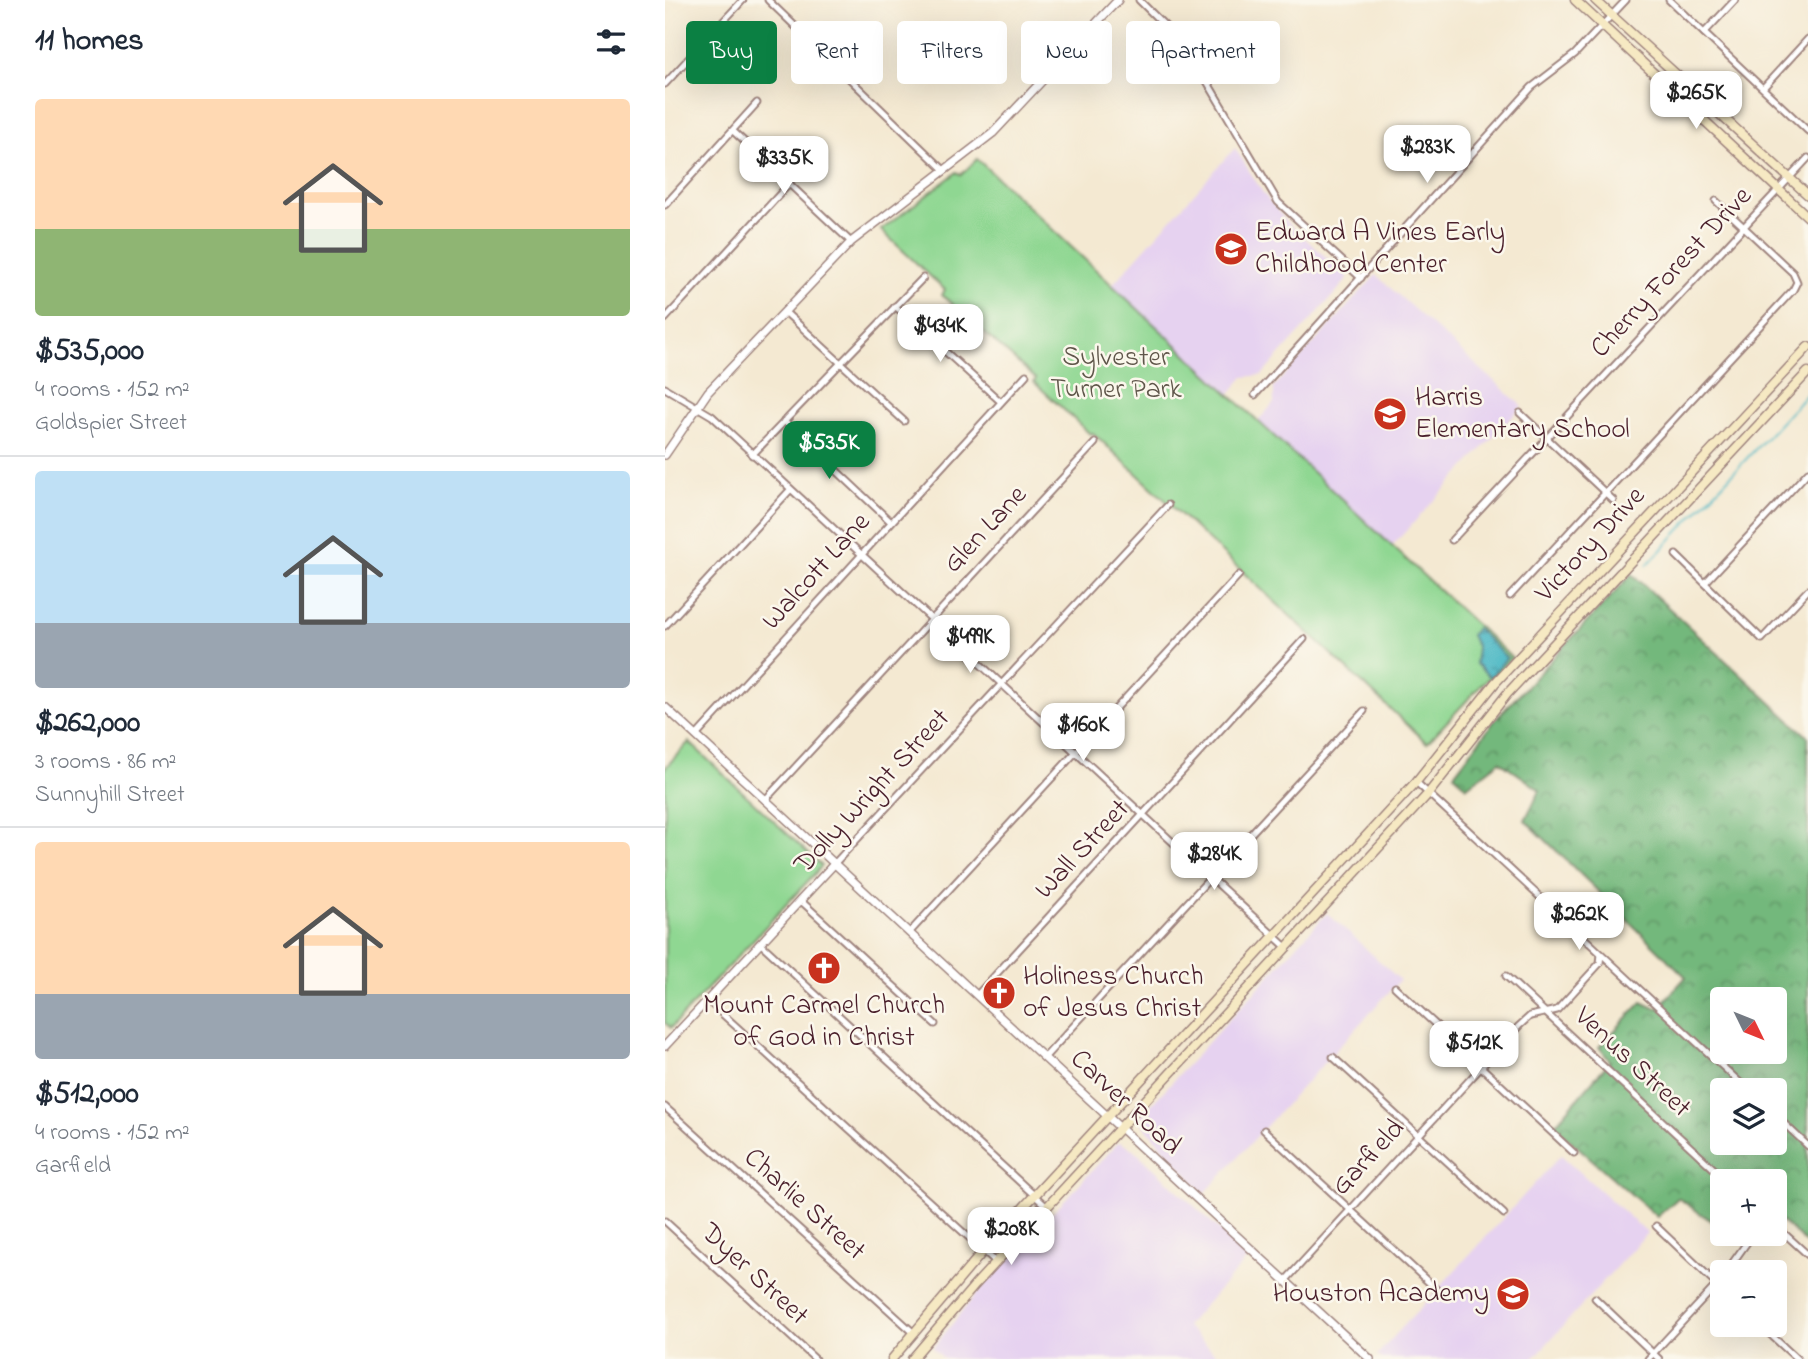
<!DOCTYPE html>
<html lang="en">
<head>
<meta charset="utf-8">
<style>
	body { margin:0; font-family:"Indie Flower",sans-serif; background:#f2f2f3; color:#1f2937; height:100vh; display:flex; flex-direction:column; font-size:26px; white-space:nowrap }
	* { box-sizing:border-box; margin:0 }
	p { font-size:23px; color:#747a83 }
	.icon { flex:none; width:38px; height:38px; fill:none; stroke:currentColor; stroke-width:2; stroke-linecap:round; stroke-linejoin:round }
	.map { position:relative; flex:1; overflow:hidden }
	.side { display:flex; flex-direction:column; background:#fff; width:665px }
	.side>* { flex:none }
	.hud { position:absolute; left:21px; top:21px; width:665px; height:63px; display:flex; gap:14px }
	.needle { width:46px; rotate:133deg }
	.tools { position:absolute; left:1045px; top:987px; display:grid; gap:14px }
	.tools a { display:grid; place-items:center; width:77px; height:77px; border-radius:7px; background:#fff; box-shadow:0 7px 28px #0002; font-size:35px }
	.price { position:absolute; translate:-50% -60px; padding:0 16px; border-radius:14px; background:#fff; color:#222; font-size:23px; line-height:46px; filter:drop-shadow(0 2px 4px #0008) }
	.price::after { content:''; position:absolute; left:50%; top:42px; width:21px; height:16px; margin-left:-10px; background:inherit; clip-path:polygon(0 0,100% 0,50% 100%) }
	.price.active { background:#0b8043; color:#fff }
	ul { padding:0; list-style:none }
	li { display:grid; align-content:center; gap:14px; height:371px; padding:0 35px }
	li+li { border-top:2px solid #e0e1e3 }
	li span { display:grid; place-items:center; height:217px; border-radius:7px; color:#555 }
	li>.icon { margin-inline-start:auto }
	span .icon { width:126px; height:126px; fill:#fffc; stroke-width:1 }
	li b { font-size:30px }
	h2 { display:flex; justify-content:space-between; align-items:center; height:84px; padding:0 35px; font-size:30px }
	.pill { padding:0 24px; border-radius:7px; background:#fff; box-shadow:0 7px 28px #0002; font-size:24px; line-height:63px }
	.pill.active { background:#0b8043; color:#fff }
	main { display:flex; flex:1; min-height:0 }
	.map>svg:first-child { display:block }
	.built { fill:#e6d2f0 }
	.forest { fill:url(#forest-crowns); stroke:#5e6c54; stroke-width:2; fill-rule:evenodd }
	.green { fill:#8fd792; stroke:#6c7b5e; stroke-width:2 }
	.water { fill:url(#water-ripples); stroke:#4a6b78; stroke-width:2 }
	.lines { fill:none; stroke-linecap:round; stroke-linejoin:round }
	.stream { stroke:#49b7c4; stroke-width:2 }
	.minor-casing { stroke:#9f847e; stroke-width:9 }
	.tertiary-casing { stroke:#9f847e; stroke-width:10 }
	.secondary-casing { stroke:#9f847e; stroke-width:11 }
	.minor { stroke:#fff; stroke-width:5 }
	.tertiary { stroke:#fff; stroke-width:7 }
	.secondary { stroke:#f6e9c3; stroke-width:8 }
	.labels { text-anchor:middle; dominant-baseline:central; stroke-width:5; stroke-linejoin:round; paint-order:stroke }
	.poi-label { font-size:28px; fill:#4a1f2b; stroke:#fbf7ec; text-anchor:start }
	.street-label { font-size:28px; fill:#4a1f2b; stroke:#fbf7ec }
	.park-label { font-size:28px; fill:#5f564a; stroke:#fbf7ec }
</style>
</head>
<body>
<main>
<section class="side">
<h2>11 homes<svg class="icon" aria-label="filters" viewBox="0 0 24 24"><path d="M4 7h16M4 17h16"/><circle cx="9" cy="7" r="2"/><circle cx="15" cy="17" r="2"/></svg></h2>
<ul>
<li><span style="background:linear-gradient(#ffd9b3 60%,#8fb573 0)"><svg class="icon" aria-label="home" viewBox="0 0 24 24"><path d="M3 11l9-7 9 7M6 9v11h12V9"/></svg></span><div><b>$535,000</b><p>4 rooms · 152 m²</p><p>Goldspier Street</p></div></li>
<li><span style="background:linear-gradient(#bfe0f5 70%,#9aa5b1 0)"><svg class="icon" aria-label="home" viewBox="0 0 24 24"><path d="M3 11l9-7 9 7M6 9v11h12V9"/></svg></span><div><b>$262,000</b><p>3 rooms · 86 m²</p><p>Sunnyhill Street</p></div></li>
<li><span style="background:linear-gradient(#ffd9b3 70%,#9aa5b1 0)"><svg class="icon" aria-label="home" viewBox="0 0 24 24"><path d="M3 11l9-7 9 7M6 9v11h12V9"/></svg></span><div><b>$512,000</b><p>4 rooms · 152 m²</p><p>Garfield</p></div></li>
</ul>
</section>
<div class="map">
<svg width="1143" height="1359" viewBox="0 0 1143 1359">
	<defs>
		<pattern id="forest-crowns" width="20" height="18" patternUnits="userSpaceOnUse" patternTransform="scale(1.75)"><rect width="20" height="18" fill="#73b87c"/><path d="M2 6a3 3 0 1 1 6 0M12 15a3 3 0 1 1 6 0" fill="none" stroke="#609566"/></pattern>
		<pattern id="water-ripples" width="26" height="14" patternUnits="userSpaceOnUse" patternTransform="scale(1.75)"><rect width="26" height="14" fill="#49b7c4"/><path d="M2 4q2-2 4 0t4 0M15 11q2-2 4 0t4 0" fill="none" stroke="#3f949f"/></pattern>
	</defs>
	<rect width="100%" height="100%" fill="#fbf7ec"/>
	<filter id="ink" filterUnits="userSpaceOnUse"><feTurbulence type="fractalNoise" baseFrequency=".0143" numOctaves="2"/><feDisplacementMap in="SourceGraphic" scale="14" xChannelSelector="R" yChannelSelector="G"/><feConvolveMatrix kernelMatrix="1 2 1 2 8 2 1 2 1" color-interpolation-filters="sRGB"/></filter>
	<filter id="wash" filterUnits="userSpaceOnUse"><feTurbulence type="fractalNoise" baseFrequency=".00686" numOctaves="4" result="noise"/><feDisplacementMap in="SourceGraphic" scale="28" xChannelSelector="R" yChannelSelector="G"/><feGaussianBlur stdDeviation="1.57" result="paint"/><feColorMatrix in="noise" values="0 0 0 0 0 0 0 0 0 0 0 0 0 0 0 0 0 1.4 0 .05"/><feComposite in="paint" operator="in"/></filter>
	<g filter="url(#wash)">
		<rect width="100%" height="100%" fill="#f4e9d2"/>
		<g class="built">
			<path d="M570,148L598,193L622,222L682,276V280L597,375L579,377L564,394L447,285Z"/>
			<path d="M711,275L857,406L727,546L593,421L609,403V387Z"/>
			<path d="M662,913L735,980L539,1194L473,1119Z"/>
			<path d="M454,1142L468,1149L584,1257L521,1326L556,1359H279L268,1348L312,1293Z"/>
			<path d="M896,1155L982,1233L868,1359H717L712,1355Z"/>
		</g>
		<path class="forest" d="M967,574L1143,737V1245L1110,1215V1181H1057V1220L1051,1224L1013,1198L992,1217L889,1126L945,1061L934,1047L977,1002L992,1009L1021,977L860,820L875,790L835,761L801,787L789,774L831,719ZM1057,999H1110V1052H1057ZM1057,1090H1110V1143H1057Z"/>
		<g class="green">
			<path d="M312,159L847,658L825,681L822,679L762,743L428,433L425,434L369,382L371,379L277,295L280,290L216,230L292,172L296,175Z"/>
			<path d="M24,742L157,866L6,1028L0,1023V768Z"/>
		</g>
		<path class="water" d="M811,628L842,658L825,677L810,663L812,648L806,635Z"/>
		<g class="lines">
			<path class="stream" d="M982,565L1143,393"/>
		</g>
	</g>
	<g filter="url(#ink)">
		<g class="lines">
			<defs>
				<g id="minor">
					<path d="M103,0L279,170"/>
					<path d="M474,0L523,49L613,202L696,278"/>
					<path d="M1004,0L1143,131"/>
					<path d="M1039,33L1070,0"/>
					<path d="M0,84L78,0"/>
					<path d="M1098,88L1143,39"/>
					<path d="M68,131L186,242"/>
					<path d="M0,205L92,103"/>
					<path d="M230,306L336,402"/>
					<path d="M120,312L239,421"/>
					<path d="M0,319L125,183"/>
					<path d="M0,388L47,416L621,947"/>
					<path d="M590,395L867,87L910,54L961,0"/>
					<path d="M855,413L948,500"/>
					<path d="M119,421L226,522"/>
					<path d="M87,455L258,278"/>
					<path d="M787,540L1143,158"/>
					<path d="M1011,555L1097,639L1143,590"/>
					<path d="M1040,583L1143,472"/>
					<path d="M845,596L1128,290L1132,282L1128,273L1051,201"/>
					<path d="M0,626L125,490"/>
					<path d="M31,736L361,375"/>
					<path d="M751,782L1083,1090"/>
					<path d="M100,800L430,443"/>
					<path d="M170,863L503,505"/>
					<path d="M135,900L270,1024"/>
					<path d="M244,933L574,575"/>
					<path d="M95,943L382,1207"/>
					<path d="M841,976L1062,1181"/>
					<path d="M730,987L909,1153"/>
					<path d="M312,995L639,639"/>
					<path d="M42,1000L331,1262"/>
					<path d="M380,1057L699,711"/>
					<path d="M668,1057L839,1214"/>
					<path d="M0,1107L249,1333"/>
					<path d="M1110,1115L1143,1146"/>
					<path d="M599,1130L771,1289"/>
					<path d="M0,1221L150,1359"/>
					<path d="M1110,1225L1143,1255"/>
					<path d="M991,1226L1057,1289"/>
					<path d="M1061,1272L1088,1234"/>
					<path d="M620,1281L854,1026L865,1016L892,1010L935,963L936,954"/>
					<path d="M930,1298L994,1359"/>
					<path d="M1095,1325L1132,1359"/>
					<path d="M983,1359L1057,1279"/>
				</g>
				<g id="tertiary">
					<path d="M0,455L43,392L186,242L328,133L453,0"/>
					<path d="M0,707L705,1359"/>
					<path d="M0,1046L170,863"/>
				</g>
				<g id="secondary">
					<path d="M910,0L1143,217"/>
					<path d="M930,0L1143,195"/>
					<path d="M227,1359L321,1248L751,782L830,683L1143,347"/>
					<path d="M247,1359L310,1285L763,794L842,694L1143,372"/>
				</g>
			</defs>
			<use href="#minor" class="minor-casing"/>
			<use href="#tertiary" class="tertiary-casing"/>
			<use href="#secondary" class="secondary-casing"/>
			<use href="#minor" class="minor"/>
			<use href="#tertiary" class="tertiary"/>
			<use href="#secondary" class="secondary"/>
		</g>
	</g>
	<defs>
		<symbol id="school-disc" viewBox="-11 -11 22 22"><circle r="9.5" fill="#c8321e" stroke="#fbf7ec"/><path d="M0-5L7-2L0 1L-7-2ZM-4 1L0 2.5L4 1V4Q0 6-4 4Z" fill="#fff"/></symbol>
		<symbol id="church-disc" viewBox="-11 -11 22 22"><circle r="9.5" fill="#c8321e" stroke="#fbf7ec"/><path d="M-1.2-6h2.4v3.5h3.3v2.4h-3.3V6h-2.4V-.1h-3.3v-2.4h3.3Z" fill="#fff"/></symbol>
	</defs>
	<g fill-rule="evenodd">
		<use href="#school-disc" x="547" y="230" width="38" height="38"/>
		<use href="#school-disc" x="706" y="395" width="38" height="38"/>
		<use href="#church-disc" x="140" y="949" width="38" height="38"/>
		<use href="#church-disc" x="315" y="974" width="38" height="38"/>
		<use href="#school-disc" x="829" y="1275" width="38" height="38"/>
	</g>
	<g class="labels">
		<g class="poi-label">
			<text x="590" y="233">Edward A Vines Early<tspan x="590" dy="32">Childhood Center</tspan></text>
			<text x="750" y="398">Harris<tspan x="750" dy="32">Elementary School</tspan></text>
			<text x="358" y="977">Holiness Church<tspan x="358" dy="32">of Jesus Christ</tspan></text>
			<text x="159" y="1006" text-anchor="middle">Mount Carmel Church<tspan x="159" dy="32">of God in Christ</tspan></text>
			<text x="824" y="1294" text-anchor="end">Houston Academy</text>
		</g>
		<g class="street-label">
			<text transform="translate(1007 273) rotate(-47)">Cherry Forest Drive</text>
			<text transform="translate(321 530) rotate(-47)">Glen Lane</text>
			<text transform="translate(926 545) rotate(-47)">Victory Drive</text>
			<text transform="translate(152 572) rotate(-48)">Walcott Lane</text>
			<text transform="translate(208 792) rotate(-47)">Dolly Wright Street</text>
			<text transform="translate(418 850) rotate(-47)">Wall Street</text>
			<text transform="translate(967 1063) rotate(43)">Venus Street</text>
			<text transform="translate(460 1103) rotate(43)">Carver Road</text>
			<text transform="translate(704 1158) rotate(-47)">Garfield</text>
			<text transform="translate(139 1205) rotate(42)">Charlie Street</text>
			<text transform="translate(89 1275) rotate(43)">Dyer Street</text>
		</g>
		<g class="park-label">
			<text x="451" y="358">Sylvester<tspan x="451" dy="32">Turner Park</tspan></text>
		</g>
	</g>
</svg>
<div class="tools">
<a><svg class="needle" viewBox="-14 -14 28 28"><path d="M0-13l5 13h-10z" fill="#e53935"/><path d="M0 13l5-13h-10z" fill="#747a83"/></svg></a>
<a><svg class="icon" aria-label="layers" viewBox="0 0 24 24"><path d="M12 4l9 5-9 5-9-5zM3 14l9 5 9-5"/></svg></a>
<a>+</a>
<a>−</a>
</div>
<b class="price" style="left:1031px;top:131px">$265K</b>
<b class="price" style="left:762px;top:185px">$283K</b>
<b class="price" style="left:119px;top:196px">$335K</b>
<b class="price" style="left:275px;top:364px">$434K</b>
<b class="price active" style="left:164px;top:481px">$535K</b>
<b class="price" style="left:305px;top:675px">$499K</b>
<b class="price" style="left:418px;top:763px">$160K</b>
<b class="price" style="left:549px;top:892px">$284K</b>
<b class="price" style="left:914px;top:952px">$262K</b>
<b class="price" style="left:809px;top:1081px">$512K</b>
<b class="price" style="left:346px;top:1267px">$208K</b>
<div class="hud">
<a class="pill active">Buy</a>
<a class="pill">Rent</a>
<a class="pill">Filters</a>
<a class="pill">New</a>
<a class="pill">Apartment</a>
</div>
</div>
</main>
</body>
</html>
